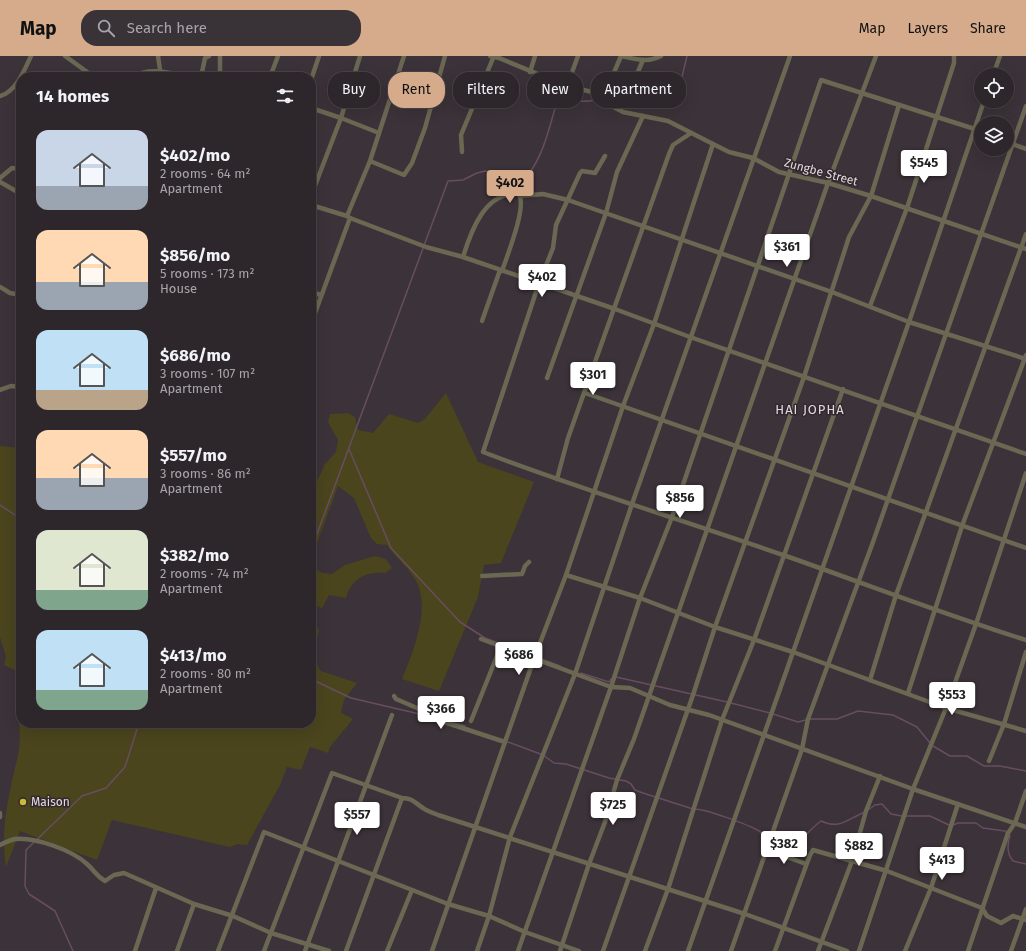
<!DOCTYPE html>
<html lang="en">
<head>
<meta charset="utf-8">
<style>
	body { margin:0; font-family:"Fira Sans",sans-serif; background:#393237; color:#f1f3f6; height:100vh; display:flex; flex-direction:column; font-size:15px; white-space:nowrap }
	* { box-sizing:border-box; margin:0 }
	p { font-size:13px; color:#a7a5a9 }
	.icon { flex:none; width:22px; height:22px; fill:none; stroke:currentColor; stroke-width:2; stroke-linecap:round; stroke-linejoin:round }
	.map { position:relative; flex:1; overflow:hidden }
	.details { position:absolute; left:16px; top:16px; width:300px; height:656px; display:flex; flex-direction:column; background:#2d262b; border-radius:16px; box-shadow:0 4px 16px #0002,0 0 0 1px #484347 }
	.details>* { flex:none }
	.guide { position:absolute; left:328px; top:16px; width:380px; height:36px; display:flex; gap:8px }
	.controls { position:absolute; left:974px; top:12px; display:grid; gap:8px }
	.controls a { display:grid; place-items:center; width:40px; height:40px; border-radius:50%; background:#2d262b; box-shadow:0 4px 16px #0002,0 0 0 1px #484347; font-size:20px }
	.price { position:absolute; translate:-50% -34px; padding:0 9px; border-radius:4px; background:#fff; color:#222; font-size:13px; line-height:26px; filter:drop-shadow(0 1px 2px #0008) }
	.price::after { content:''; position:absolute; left:50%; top:24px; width:12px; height:9px; margin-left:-6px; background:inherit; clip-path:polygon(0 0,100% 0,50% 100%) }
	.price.active { background:#d6ab8b; color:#111 }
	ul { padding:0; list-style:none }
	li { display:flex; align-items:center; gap:12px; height:100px; padding:0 20px }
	li span { display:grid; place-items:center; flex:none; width:112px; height:80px; border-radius:12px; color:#555 }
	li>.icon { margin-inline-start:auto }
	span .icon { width:48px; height:48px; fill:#fffc; stroke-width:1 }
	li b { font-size:17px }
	h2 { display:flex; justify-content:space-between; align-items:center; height:48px; padding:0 20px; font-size:17px }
	.tag { padding:0 14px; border-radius:16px; background:#2d262b; box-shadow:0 4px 16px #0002,0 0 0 1px #484347; font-size:14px; line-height:36px }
	.tag.active { background:#d6ab8b; color:#111 }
	header { display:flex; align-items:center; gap:24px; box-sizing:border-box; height:56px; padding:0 20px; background:#d6ab8b; color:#111 }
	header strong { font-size:19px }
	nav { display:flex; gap:22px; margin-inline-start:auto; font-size:14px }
	.search { width:280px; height:36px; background:#393237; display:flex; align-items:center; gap:10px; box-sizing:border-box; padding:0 14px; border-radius:16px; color:#a7a5a9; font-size:15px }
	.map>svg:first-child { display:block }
	.green { fill:#4a451d }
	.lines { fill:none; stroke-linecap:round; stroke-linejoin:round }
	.stream { stroke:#684d60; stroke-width:1.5 }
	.minor { stroke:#6a6853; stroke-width:4.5 }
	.poi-dot { fill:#c9ba3a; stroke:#32282e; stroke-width:1.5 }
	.labels { text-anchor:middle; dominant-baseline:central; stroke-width:3; stroke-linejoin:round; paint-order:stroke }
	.street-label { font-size:12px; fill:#e0d9dd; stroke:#32282e }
	.poi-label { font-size:12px; fill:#e0d9dd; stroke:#32282e; text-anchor:start }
	.neighbourhood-label { font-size:13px; letter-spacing:1px; fill:#e0d9dd; stroke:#32282e }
</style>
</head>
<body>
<header>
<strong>Map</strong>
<div class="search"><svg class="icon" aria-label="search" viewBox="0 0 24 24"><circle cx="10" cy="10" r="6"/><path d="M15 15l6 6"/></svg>Search here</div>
<nav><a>Map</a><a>Layers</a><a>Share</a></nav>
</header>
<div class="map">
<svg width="1026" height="895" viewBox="0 0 1026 895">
	<rect width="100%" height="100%" fill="#3c3239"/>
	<g class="green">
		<path d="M446,337L478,406L534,426L501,507L484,509L478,541L439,635L402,623C413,597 431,552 416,525C409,512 396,502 387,489L377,488L371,482L354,442L338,430L311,504V438L325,408L336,396L338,384L328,366L330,358L348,357L355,361L358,374L373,377L389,358L418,367L424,364Z"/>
		<path d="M0,390L21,392V617L4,609L6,601L0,581Z"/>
		<path d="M375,500L386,503L392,512L385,517C366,515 351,523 346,542L329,539L322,552L311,548V511L323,517L332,518L345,509Z"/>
		<path d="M311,566L319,574C315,591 311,600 321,615L357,627L344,644L341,657L353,663L330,691L328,697L310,691L301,714L287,711L280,729L247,789L237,788L230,791L112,764L97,804L20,775L6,811C0,771 9,738 18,699C21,685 19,671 19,656L21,655V667H311Z"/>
	</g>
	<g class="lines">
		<g class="stream">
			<path d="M603,41L624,30L670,34L678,30L681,25L687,0"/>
			<path d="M349,393L391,492L460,566L485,582L560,610"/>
			<path d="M0,449L21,463"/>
			<path d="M311,494L448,125L463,124L477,117L485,115L504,119L518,128L521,127C542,106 548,76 556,49C570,42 586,48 600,43"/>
			<path d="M581,617L609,626L611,623"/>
			<path d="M616,621L727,646"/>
			<path d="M311,623L351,642L428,660"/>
			<path d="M731,647L770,657"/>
			<path d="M773,658L798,666L806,664"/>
			<path d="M440,662L465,670"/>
			<path d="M810,663H837L858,655L893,659L917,671L930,687"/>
			<path d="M508,686L543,699L554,707L566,708L609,722L626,725L631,728L635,734L643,737L693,753C704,752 749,769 759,775C763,777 765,782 768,784"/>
			<path d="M933,690L950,700H967L984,710H1000L1026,715"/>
			<path d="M868,754L875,749L882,748L891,758L902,760"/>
			<path d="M906,760H930L949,769"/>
			<path d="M953,769L958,767H976L983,772L1005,775L1010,780C1007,789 1007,798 1013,805L1026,808"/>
			<path d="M771,786L785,795C800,789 808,774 821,765C840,774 847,763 865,756"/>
			<path d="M73,895L55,855L29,838L25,830L26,794L82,740L106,732L125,711L139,667"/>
		</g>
		<g class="minor">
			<path d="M65,0L94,21"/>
			<path d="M158,0L161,21"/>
			<path d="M490,0L499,2L567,30L596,37L634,25L643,4"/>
			<path d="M621,0C635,3 648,7 661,0"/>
			<path d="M530,16L535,0"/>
			<path d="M993,19L1000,0"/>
			<path d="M131,21C154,10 170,18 193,21"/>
			<path d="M201,21L205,2L209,0"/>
			<path d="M214,21L220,16V0"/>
			<path d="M270,21L278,0"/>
			<path d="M311,24L319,0"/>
			<path d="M567,30L578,0"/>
			<path d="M607,33L621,0"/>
			<path d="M596,37L608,48L623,56L668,65L713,88L729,96L753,102L779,116L828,127L871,140L1026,193"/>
			<path d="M0,40C16,36 25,13 31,0"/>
			<path d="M311,52L341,62L360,0"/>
			<path d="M1007,86L1026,93"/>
			<path d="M462,96L461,79L494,0"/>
			<path d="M605,100L595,117L582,115L580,117L556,169L553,192L539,227L483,396C583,434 685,465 786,500C866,528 945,559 1026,584"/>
			<path d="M370,105L404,0"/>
			<path d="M0,122L12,112L21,113"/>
			<path d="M0,126L21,138"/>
			<path d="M311,140L341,62L379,77"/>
			<path d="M520,140L543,138L568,144L832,236L909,266L1026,303"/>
			<path d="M311,149L347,160"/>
			<path d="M350,162L426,191L463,201L615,253L690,281L1026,398"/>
			<path d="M463,201C471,175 485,135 519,138C527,151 507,200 502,215"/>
			<path d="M0,231L10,237L21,239"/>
			<path d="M311,236L321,239"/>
			<path d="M870,250L907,152L954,7V0"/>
			<path d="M482,265L500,214"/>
			<path d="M311,268L350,162L347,160L370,105L404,119L412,107L425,72L445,0"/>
			<path d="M547,322L606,157L617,116L643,60"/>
			<path d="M0,334L11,330L21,331"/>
			<path d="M585,337L1026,492"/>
			<path d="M557,423L568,382L669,98L673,89L691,77"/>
			<path d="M566,519L640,542L715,571L793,596L946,652L1026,675"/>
			<path d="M482,520L522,518L525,510L529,506"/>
			<path d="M481,583L611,631L630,632L670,649L709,659L913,733L1026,771"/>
			<path d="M870,624L896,539L1026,178"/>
			<path d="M908,637L962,470L1026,299"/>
			<path d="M394,640L396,643L417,652L441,665L505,686"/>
			<path d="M471,665L501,590"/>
			<path d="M989,705L1004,668L1026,596"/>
			<path d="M0,757V761"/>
			<path d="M0,789C4,787 10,784 15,783C35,781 72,794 87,808C95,815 95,819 105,825L114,819L124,817L194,848L233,860L271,877L329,895"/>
			<path d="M768,794L806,808"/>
			<path d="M135,895L156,832"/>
			<path d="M177,895L194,848"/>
			<path d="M218,895L264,776L448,848L489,860L525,876L579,895"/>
			<path d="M264,895L332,717L402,742C413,742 415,747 423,752C427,755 433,757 438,759L745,858L847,895"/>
			<path d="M305,895L392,659"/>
			<path d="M346,895L402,742"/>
			<path d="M387,895L412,834"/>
			<path d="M432,895L535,600L566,519L623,350L654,268L713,88"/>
			<path d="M477,895L489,860L510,781L575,618L632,448L790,0"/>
			<path d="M518,895L611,631L640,542L672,461L821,24L981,75"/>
			<path d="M560,895L589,808L605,766L617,724L634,683L828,127L876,0"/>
			<path d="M603,895L693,639L715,571L804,321L849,181L871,140L899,49"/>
			<path d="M645,895L668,833L722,664L754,584L843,333"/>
			<path d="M688,895L909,266L984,45"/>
			<path d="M731,895L802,693L808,663L873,486L1026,50"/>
			<path d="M775,895L810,799L813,794L887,815L931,832L982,852L987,860L1001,867L1013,860L1026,864"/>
			<path d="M818,895L852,805L866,755L880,720"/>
			<path d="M859,895L913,733L946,652L976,568L1026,417"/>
			<path d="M905,895L931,832L958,748"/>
			<path d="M968,895L1008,777L1015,767L1026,735"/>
			<path d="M1011,895L1026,853"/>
		</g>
	</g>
	<circle class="poi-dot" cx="23" cy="746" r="4"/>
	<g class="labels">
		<g class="street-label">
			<text transform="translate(821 116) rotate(15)">Zungbe Street</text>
		</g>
		<g class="poi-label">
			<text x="31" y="746">Maison</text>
		</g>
		<g class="neighbourhood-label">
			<text x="810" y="353">HAI JOPHA</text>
		</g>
	</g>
</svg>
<div class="controls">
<a><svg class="icon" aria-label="locate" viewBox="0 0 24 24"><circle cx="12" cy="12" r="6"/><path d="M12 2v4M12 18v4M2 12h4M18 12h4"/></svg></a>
<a><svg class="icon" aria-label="layers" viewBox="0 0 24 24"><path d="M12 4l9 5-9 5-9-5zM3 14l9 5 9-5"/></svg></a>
</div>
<b class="price" style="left:924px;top:128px">$545</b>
<b class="price active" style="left:510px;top:148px">$402</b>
<b class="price" style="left:787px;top:212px">$361</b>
<b class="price" style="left:542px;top:242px">$402</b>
<b class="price" style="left:593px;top:340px">$301</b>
<b class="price" style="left:680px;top:463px">$856</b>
<b class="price" style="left:519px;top:620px">$686</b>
<b class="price" style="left:952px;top:660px">$553</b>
<b class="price" style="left:441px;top:674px">$366</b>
<b class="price" style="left:613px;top:770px">$725</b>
<b class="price" style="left:357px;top:780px">$557</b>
<b class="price" style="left:784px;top:809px">$382</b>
<b class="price" style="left:859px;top:811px">$882</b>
<b class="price" style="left:942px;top:825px">$413</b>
<div class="guide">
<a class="tag">Buy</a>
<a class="tag active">Rent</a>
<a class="tag">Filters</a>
<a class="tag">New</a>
<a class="tag">Apartment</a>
</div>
<section class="details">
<h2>14 homes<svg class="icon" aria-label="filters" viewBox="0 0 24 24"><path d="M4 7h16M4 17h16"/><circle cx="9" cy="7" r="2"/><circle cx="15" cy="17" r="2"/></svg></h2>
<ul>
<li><span style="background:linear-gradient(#c9d6e8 70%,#9aa5b1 0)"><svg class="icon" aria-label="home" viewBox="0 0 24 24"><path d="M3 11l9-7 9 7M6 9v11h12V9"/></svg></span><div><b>$402/mo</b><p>2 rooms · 64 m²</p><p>Apartment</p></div></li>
<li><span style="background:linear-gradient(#ffd9b3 65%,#9aa5b1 0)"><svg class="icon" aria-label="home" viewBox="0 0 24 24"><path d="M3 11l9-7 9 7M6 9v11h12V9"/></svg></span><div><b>$856/mo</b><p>5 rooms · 173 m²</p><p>House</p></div></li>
<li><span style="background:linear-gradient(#bfe0f5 75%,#b9a48a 0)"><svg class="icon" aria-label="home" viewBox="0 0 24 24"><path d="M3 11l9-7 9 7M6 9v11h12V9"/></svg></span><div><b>$686/mo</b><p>3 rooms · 107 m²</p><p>Apartment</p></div></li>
<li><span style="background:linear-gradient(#ffd9b3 60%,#9aa5b1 0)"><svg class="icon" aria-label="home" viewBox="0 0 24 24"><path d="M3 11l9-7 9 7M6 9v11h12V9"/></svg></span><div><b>$557/mo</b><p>3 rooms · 86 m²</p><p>Apartment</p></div></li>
<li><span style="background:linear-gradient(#dfe7d0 75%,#7fa58c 0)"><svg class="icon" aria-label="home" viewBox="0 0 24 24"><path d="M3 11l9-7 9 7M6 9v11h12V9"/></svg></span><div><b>$382/mo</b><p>2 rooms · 74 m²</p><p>Apartment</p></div></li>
<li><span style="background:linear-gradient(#bfe0f5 75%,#7fa58c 0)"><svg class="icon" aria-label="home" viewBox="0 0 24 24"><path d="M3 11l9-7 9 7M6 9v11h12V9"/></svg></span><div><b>$413/mo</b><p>2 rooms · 80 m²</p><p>Apartment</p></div></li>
</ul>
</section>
</div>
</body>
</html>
